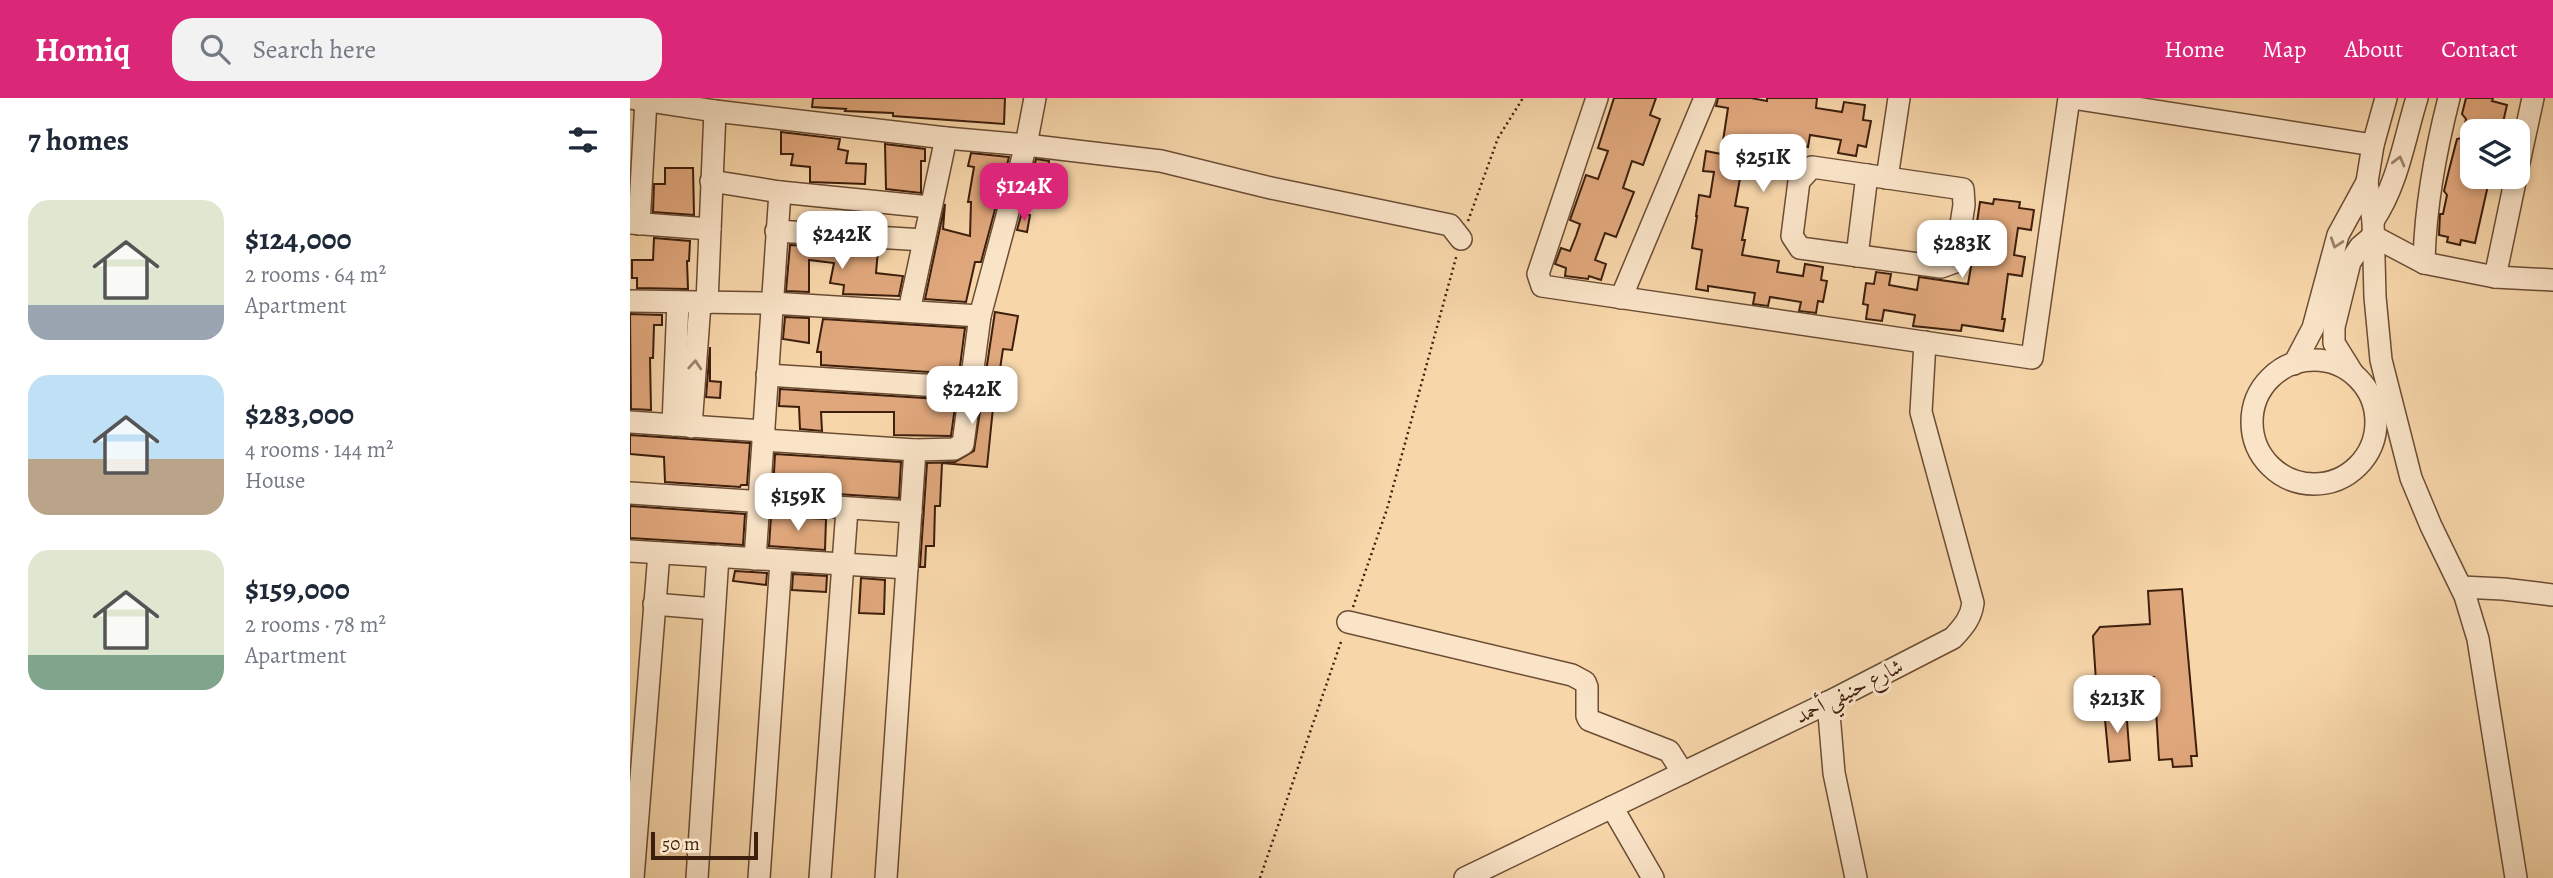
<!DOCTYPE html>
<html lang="en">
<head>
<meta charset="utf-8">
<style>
	body { margin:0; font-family:Alegreya,Amiri,serif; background:#f2f2f3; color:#1f2937; height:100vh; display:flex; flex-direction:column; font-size:26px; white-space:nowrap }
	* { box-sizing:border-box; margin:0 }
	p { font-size:23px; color:#747a83 }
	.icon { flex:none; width:38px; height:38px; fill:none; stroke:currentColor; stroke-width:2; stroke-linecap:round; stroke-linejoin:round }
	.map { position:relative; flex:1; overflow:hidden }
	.side { display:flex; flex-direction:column; background:#fff; width:630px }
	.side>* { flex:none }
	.fabs { position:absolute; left:1830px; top:21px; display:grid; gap:14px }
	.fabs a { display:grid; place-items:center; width:70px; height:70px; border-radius:14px; background:#fff; box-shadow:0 4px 10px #0003; font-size:35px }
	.scale { position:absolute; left:21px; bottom:18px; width:107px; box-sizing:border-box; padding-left:7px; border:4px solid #3d1f0d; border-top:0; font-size:19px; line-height:24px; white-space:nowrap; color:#3d1f0d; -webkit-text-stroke:5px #fae4c8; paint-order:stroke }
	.price { position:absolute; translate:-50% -60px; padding:0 16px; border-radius:14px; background:#fff; color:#222; font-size:23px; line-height:46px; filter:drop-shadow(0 2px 4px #0008) }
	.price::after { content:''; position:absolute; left:50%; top:42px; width:21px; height:16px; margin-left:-10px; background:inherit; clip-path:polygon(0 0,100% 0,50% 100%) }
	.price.selected { background:#db2777; color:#fff }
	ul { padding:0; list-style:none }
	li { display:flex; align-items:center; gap:21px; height:175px; padding:0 28px }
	li span { display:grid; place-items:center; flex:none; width:196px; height:140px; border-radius:21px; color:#555 }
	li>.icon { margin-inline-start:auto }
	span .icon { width:84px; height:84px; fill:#fffc; stroke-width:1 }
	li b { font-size:30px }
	h2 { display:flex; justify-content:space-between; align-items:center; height:84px; padding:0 28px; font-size:30px }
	header { display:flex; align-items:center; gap:42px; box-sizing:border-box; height:98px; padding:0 35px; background:#db2777; color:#fff }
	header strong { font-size:33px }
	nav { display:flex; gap:38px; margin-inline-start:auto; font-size:24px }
	.search { width:490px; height:63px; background:#f2f2f3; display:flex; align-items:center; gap:18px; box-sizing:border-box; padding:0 24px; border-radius:21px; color:#747a83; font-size:26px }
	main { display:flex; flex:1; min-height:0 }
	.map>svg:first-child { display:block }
	.building { fill:#e0a77c; stroke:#3d1f0d; stroke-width:2 }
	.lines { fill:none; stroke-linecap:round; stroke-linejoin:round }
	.minor-casing { stroke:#6c4d34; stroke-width:24 }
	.path { stroke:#3d1f0d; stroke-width:2.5; stroke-dasharray:2 3.5; stroke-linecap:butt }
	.minor { stroke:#fae4c8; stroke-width:21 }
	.oneway { stroke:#9c826a }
	.labels { text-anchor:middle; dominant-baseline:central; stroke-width:6; stroke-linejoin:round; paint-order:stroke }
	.street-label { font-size:21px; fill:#3d1f0d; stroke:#fae4c8 }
</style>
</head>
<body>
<header>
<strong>Homiq</strong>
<div class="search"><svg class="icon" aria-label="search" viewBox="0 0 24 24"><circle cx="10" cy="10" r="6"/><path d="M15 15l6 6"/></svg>Search here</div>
<nav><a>Home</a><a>Map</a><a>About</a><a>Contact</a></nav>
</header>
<main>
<section class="side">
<h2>7 homes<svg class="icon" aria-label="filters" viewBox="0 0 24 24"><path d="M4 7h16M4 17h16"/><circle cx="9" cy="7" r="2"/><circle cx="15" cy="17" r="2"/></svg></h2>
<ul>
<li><span style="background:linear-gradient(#dfe7d0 75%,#9aa5b1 0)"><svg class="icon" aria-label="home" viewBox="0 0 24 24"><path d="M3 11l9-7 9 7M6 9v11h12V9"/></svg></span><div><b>$124,000</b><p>2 rooms · 64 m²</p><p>Apartment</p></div></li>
<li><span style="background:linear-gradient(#bfe0f5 60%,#b9a48a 0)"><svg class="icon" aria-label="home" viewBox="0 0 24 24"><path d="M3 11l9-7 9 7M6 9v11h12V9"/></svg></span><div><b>$283,000</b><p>4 rooms · 144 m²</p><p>House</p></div></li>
<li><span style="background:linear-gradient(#dfe7d0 75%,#7fa58c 0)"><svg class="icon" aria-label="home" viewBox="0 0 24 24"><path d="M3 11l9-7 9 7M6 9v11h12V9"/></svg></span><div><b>$159,000</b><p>2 rooms · 78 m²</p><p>Apartment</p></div></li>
</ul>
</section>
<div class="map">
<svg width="1923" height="780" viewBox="0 0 1923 780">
	<rect width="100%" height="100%" fill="#f7d6aa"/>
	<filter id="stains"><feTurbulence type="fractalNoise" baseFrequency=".00286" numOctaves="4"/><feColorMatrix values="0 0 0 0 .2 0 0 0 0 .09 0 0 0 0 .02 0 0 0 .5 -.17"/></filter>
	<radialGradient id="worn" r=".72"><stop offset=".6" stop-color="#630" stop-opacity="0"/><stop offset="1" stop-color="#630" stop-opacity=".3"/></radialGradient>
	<g class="building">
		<path d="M183,0H375L374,26L263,18V15L215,13L216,11L182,9Z"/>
		<path d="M984,0H1026L1020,17L1030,21L1013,67L1002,63L993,90L1004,94L986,139L975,135L965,162L976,166L971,182L959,178L958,181L935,178L936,170L925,166L931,150L940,153L946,138L950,126L940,122L956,77L968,81L978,53L968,50Z"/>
		<path d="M1088,0H1121L1137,3V0H1187L1186,10L1212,14L1214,4L1235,7L1233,22L1241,23L1236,49L1228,47L1226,58L1208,55L1211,42L1180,37L1178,49L1117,39L1113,61L1125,63L1123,77L1111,75L1105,108L1118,110L1112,142H1115L1112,157L1149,163L1147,174L1173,178L1175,166L1193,169L1191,182L1197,183L1193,204L1188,203L1186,215L1169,213L1171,204L1140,199L1138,208L1123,206L1125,195L1078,188V193L1066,191L1072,152L1062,150L1067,118H1066L1069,97L1080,99L1084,74L1073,73L1076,53L1091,56L1098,10L1086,8Z"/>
		<path d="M1836,0H1863L1862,3L1877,7L1871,33L1862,31L1861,33H1843V79L1859,83L1845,145L1831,142L1830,147L1817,144L1818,139L1809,137L1810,116H1813L1817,97L1814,93L1819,72L1827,41L1832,40L1836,21L1832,16Z"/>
		<path d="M151,34L210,41L208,51L218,53L216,65L236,66L235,86L180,84V69L161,67L163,56H151Z"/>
		<path d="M255,46L295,51V63H291V95L256,91Z"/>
		<path d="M341,55L379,59L351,164H345L336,204L295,201L315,106L313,131L340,138L341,104H338L344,69L338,68Z"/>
		<path d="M406,61L419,63L417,82L401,80Z"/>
		<path d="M35,70H63L64,117L23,114L24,86H35Z"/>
		<path d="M1364,101L1390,104L1389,110L1404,112L1401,132L1388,130L1384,157L1395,159L1392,178L1378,176L1372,221H1375L1373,233L1332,227L1331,233L1283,228L1285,217L1254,212L1252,223L1236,221L1238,207L1233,206L1236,185L1244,186L1246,174L1261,176L1259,187L1287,192L1289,179L1338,186L1344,151L1357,153L1362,126L1347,124L1350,104L1363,106Z"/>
		<path d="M394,107L392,116L400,117L397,134L387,132Z"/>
		<path d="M24,140L60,143L59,163H57L58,191L7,190V180H2V162H23Z"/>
		<path d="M160,147L248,152L246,175L273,178L269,198L213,196L214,187L200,185L204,165L179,162V194L156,193Z"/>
		<path d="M365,214L388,218L382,252L373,251L368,284L370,285L368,301L364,300L357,369L312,365L310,408H305L304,448H296L295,469H290L297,365L325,364L344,353Z"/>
		<path d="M0,216L32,217V227H24L23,260H20L21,312L1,311Z"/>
		<path d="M155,219L179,220V245L153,241Z"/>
		<path d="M193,221L335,230L329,276L191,267V254H187Z"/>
		<path d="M80,249V283L91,284L90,300L76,299Z"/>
		<path d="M150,291L326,302L321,338L264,337V314H191L192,333L170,331L169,309L149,308Z"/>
		<path d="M0,337L120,345L117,387H111L110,389L35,384L34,359L0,356Z"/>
		<path d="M145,356L271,364L269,400L143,392Z"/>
		<path d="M0,408L115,416L113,447L0,440Z"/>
		<path d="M141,418L196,421L195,452L139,448Z"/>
		<path d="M105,473L137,475L136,487L103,483Z"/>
		<path d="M163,476L197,478L196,494L162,492Z"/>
		<path d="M231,480L255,482L254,516L229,515Z"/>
		<path d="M1552,491L1567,658H1561L1562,668L1543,669L1542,661L1529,662L1524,579L1466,583L1463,538L1470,529L1520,526L1518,493Z"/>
		<path d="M1496,610L1500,662L1479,664L1474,611Z"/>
	</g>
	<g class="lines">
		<defs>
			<g id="minor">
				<path d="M0,0L85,13L316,40L396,47L531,63L641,90L820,127L831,141"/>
				<path d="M967,0L908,176L912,188L1402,260L1439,0"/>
				<path d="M1442,0L1743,47"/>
				<path d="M1756,0L1743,47L1737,84L1743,123L1745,199L1751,262L1781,380L1801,428L1835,498L1848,541L1886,780"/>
				<path d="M1182,69L1333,91L1334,107L1325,164L1311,169L1170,150L1162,138L1169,83Z"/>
				<path d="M1888,69L1903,0"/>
				<path d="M1257,80L1269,0"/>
				<path d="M81,83L150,94L300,109"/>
				<path d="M1743,123C1768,86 1774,42 1787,0"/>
				<path d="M0,125L80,131"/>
				<path d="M9,126L16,2"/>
				<path d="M146,133L294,142"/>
				<path d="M1227,158L1237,77"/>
				<path d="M1794,165C1795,109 1805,55 1819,0"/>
				<path d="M1865,179L1886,79"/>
				<path d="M991,200L1075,0"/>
				<path d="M0,203L142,205L350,218"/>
				<path d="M77,205L85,13"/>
				<path d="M279,213L316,40"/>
				<circle cx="1684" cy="324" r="62"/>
				<path d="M1664,266L1683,230L1708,137L1737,84"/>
				<path d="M1722,274L1704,245V229L1720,164L1730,149L1743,138L1794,165L1865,179L1923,182"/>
				<path d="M137,277L340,290"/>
				<path d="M0,324L134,333"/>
				<path d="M43,327L48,204"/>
				<path d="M61,329L70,205"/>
				<path d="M133,342L285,352L324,351L333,346L350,218L396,47L405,0"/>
				<path d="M0,395L281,414"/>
				<path d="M0,453L277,470"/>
				<path d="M125,461L150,94"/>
				<path d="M1831,489L1873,491L1923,497"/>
				<path d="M24,506L84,511"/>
				<path d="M718,524L942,577L955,584L957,589V618L959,622L1039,653L1053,675"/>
				<path d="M1198,604L1204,675L1226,780"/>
				<path d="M982,709L1023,780"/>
				<path d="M3,780L29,455"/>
				<path d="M67,780L88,458"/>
				<path d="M129,780L151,463"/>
				<path d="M190,780L217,411"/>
				<path d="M256,780L285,352"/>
				<path d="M835,780L1185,611L1323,540C1334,528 1341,520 1343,505L1291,314L1295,244"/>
			</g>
		</defs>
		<use href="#minor" class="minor-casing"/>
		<g class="path">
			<path d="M838,123L868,40L893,0"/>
			<path d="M723,509L757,411L827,156"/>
			<path d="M630,780L712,541"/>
		</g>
		<use href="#minor" class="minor"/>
	</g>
	<defs><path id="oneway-chevron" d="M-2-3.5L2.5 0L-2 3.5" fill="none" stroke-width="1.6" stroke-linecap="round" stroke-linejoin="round" transform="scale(1.75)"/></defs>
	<g class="oneway">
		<use href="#oneway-chevron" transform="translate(1769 63) rotate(-75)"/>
		<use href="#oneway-chevron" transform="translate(1706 145) rotate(108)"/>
		<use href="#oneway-chevron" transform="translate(65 267) rotate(-86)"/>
	</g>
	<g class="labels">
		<g class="street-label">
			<text transform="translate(1219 593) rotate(-27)">شارع حنيفي أحمد</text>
		</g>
	</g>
	<rect width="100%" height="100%" filter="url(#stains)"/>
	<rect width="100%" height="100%" fill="url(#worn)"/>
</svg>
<div class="fabs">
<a><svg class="icon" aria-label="layers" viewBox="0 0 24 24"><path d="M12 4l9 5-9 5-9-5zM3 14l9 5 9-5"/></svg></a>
</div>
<div class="scale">50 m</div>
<b class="price" style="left:1133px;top:96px">$251K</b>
<b class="price selected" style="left:394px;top:125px">$124K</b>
<b class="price" style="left:212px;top:173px">$242K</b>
<b class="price" style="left:1332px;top:182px">$283K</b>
<b class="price" style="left:342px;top:328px">$242K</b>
<b class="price" style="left:168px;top:435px">$159K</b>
<b class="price" style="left:1487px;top:637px">$213K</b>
</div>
</main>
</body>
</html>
